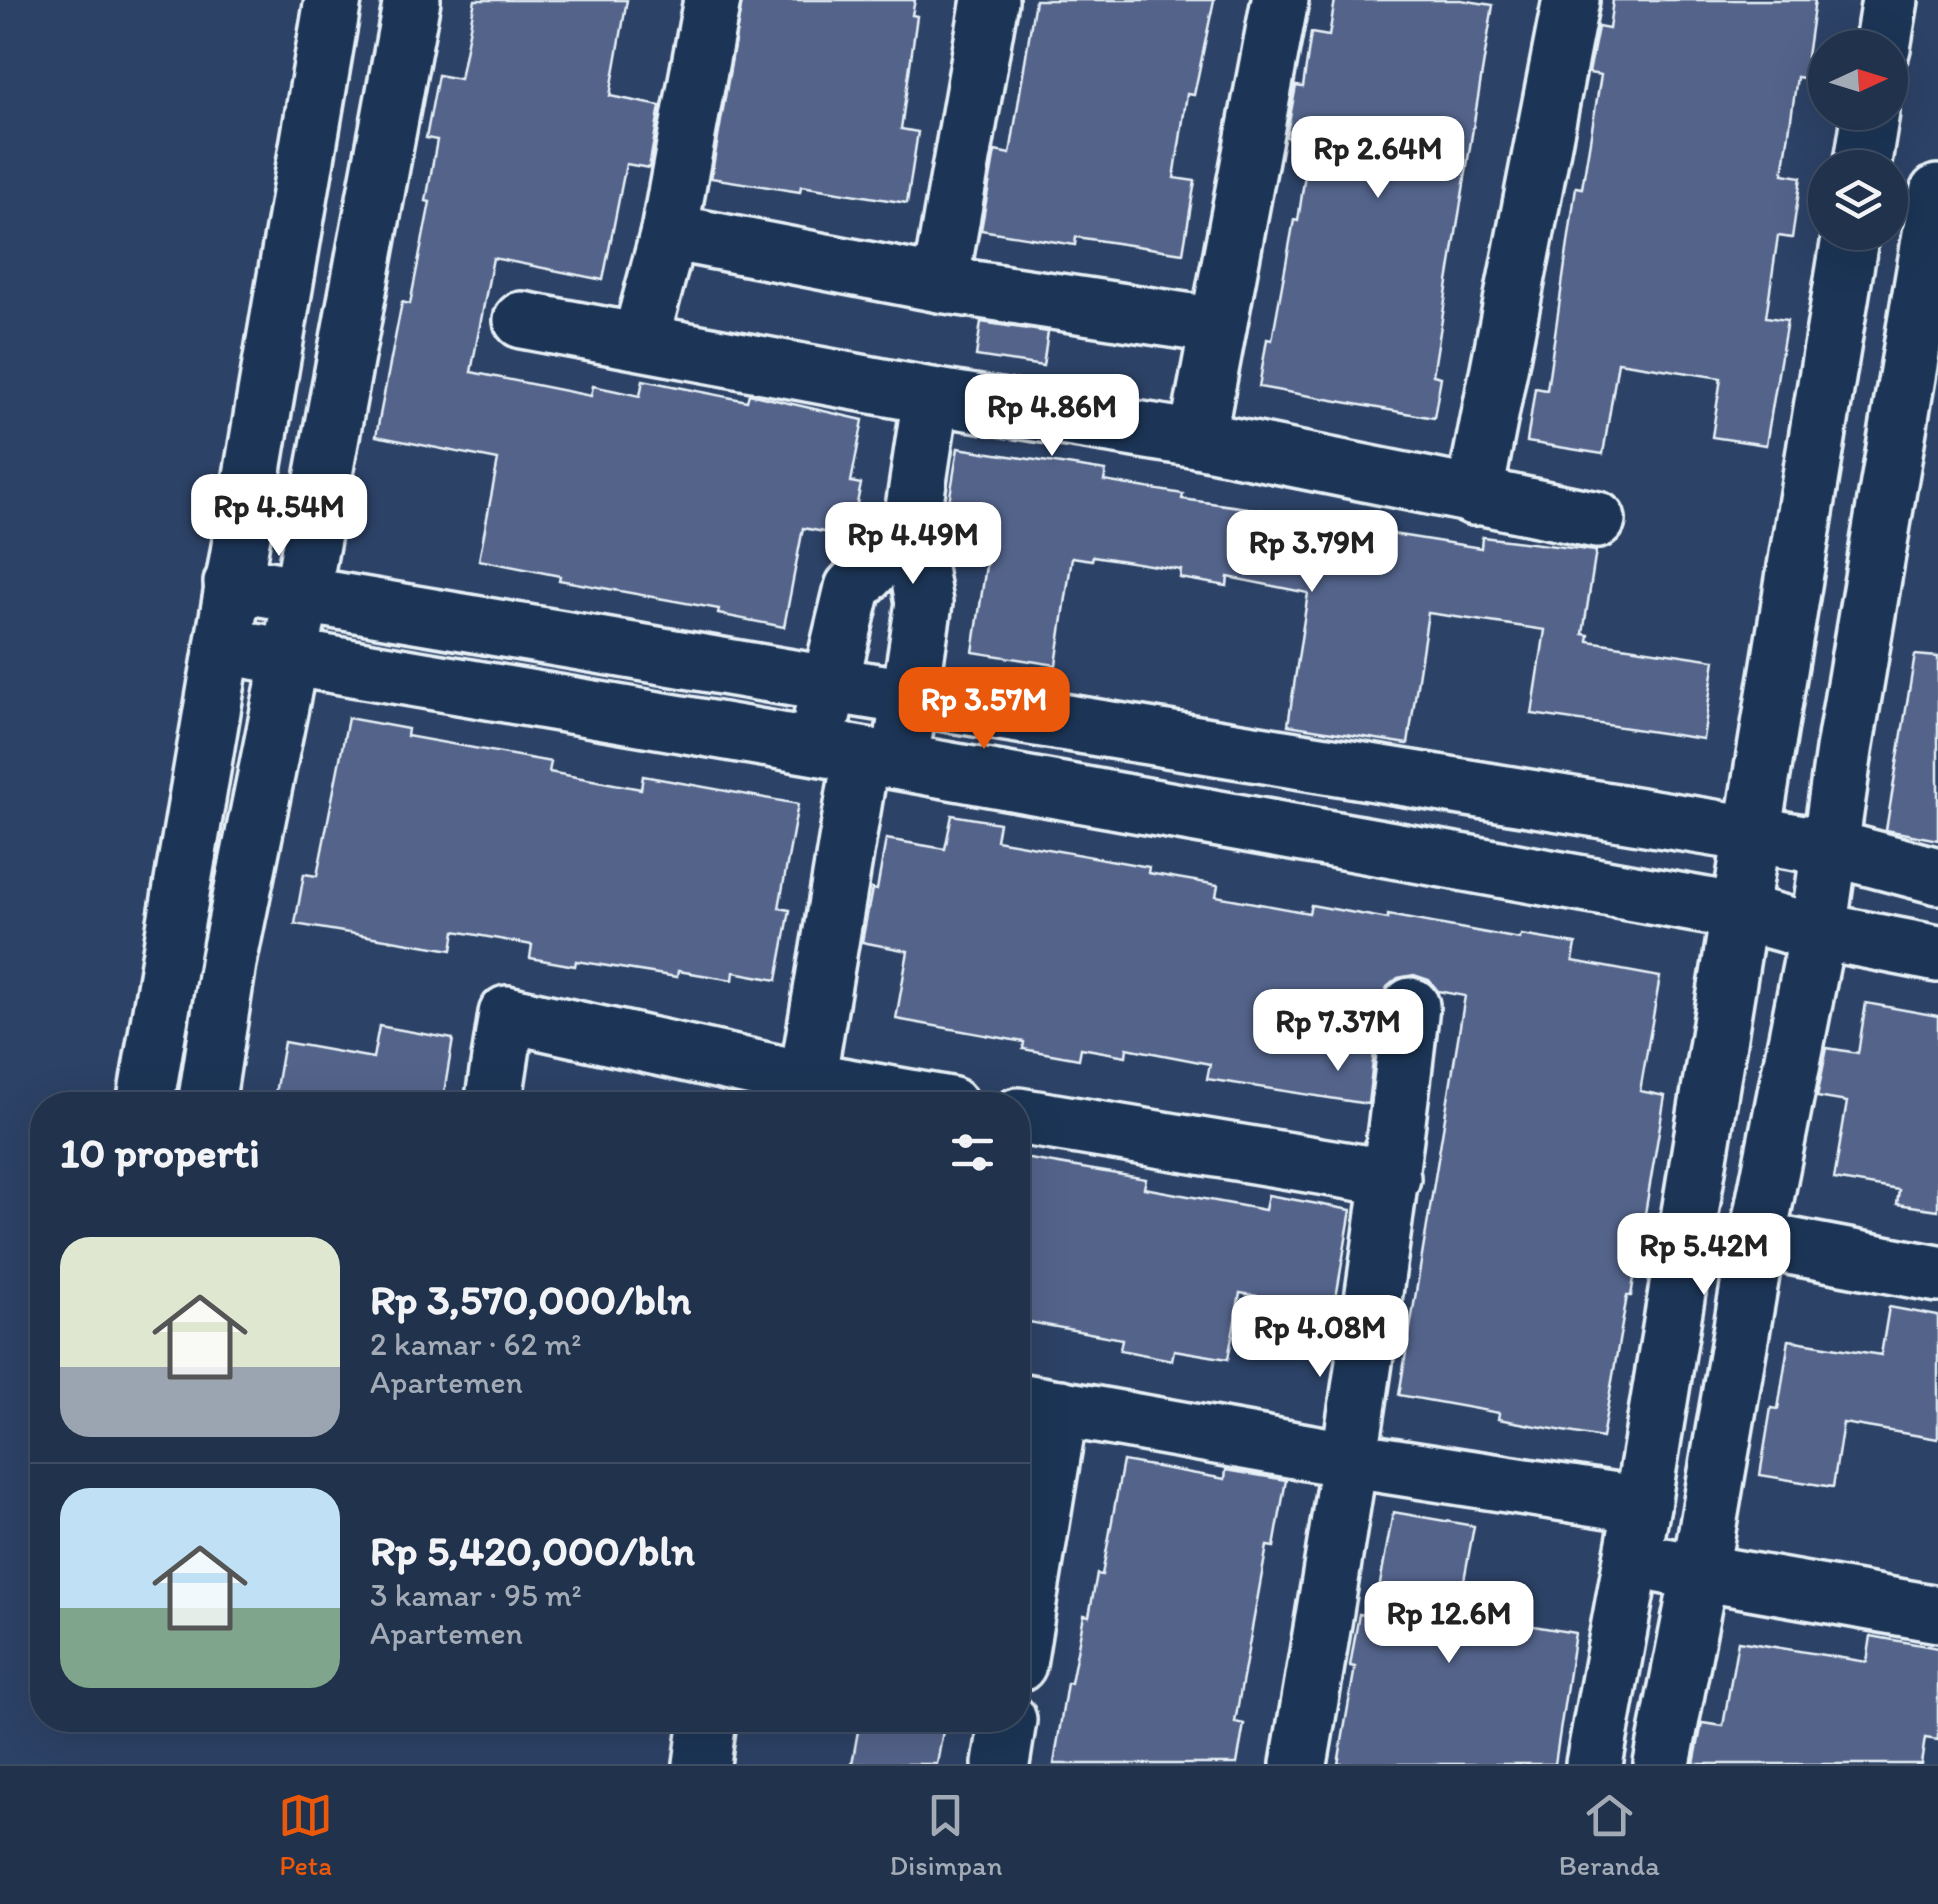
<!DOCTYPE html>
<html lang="id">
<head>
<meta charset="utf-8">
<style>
	body { margin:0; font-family:Itim,sans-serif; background:#2d3e56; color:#f1f3f6; height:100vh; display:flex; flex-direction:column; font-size:38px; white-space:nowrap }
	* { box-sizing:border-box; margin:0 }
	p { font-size:32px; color:#a2aab5 }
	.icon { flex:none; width:55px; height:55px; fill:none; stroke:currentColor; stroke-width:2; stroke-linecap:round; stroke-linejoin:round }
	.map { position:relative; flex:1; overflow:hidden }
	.details { position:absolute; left:30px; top:1092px; width:1000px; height:640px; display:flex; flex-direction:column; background:#21324c; border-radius:40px; box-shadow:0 10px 40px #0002,0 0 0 2px #3e4d64 }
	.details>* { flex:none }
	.needle { width:65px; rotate:86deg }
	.fabs { position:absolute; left:1808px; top:30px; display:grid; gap:20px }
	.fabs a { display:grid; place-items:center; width:100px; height:100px; border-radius:50%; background:#21324c; box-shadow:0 10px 40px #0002,0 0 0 2px #3e4d64; font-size:50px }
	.price { position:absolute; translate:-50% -85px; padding:0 22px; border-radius:20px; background:#fff; color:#222; font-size:32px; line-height:65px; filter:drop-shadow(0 2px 5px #0008) }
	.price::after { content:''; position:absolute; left:50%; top:60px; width:30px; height:22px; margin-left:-15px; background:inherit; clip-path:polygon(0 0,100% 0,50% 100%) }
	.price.selected { background:#ea580c; color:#fff }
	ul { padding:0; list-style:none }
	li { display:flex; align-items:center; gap:30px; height:250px; padding:0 30px }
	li+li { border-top:2px solid #3e4d64 }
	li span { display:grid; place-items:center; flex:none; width:280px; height:200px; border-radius:30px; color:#555 }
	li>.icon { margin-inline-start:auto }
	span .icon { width:120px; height:120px; fill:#fffc; stroke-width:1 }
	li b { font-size:42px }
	h2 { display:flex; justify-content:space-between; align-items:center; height:120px; padding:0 30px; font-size:42px }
	.dock { display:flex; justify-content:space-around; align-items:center; height:140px; border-top:2px solid #3e4d64; background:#21324c; font-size:28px; color:#a2aab5 }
	.dock a { display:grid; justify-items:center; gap:5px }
	.dock .selected { color:#ea580c }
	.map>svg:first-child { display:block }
	.building { fill:#53638a; stroke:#e8f1f8; stroke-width:2.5 }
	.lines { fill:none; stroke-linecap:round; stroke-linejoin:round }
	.minor-casing { stroke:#e8f1f8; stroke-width:62 }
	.minor { stroke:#1d3557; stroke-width:55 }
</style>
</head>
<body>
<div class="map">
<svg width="1938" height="1764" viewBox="0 0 1938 1764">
	<rect width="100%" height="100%" fill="#2c4266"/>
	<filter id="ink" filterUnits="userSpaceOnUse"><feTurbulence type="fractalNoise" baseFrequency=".01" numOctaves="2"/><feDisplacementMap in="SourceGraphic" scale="20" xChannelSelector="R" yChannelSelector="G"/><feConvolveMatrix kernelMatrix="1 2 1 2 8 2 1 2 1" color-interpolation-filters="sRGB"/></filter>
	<g filter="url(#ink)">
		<g class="building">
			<path d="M475,0H627L610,96L660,106L649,168L626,164L603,280L493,258L471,372L591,396L593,386L640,396L643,380L747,401L749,394L863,420L851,482L861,484L850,537L803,528L784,627L718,614L719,609L559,580L560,576L479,560L498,460L376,436L402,302L410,304L430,202L426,201L437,140L426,138L438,75L460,79Z"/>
			<path d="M742,0H915L912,15L917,16L901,129L918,132L907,203L801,186L800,192L711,178Z"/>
			<path d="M1035,0H1214L1194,95L1187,94L1174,178L1195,181L1183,253L1076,237L1075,245L981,230L995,151L1010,154Z"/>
			<path d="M1335,0H1461L1493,5L1433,375L1441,377L1434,418L1259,387L1267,339L1272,340L1294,220L1298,221L1310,141L1286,137L1296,86L1303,87L1311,33L1329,36Z"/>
			<path d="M1613,0H1815L1804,78L1797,77L1783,174L1801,177L1792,238L1778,236L1766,317L1787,320L1766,445L1712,437L1721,378L1618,362L1603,454L1527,442L1535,388L1547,390L1576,187L1582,188L1601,75L1589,73L1598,27L1609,29Z"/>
			<path d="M981,322L1048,332L1043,366L976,356Z"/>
			<path d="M958,448L1106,471L1104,481L1183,494L1182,499L1368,525L1367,530L1481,548L1482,537L1596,551L1583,634L1589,635L1588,641L1715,660L1703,739L1532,714L1545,630L1428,613L1408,744L1288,725L1308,593L1228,577L1227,586L1180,578L1181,570L1093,556L1092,560L1072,557L1056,665L973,652L990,539L944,532Z"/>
			<path d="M1915,655L1938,657V840L1886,830Z"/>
			<path d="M348,718L408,729L407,736L551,762L549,772L641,789L643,776L798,804L779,908L790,910L777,980L734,972L733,980L678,971L677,977L576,961L575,966L530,958L532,945L455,931L452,950L295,924L304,874L317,876Z"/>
			<path d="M952,815L999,823L996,840L1149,867L1148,873L1218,885L1216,896L1309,913L1311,905L1388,919V915L1520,939L1521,935L1576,944L1573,961L1660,977L1640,1091L1665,1096L1631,1296H1627L1602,1438L1498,1419L1499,1413L1399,1395L1465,996L1438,991L1429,980L1414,975L1398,978L1387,987L1380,1002L1368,1104L1207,1079L1210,1064L1127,1048L1126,1056L1081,1048L1079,1059L1023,1049L1024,1042L896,1019L908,951L862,942L872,889L877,890L886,839L945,849Z"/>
			<path d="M1866,1003L1938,1016V1210L1897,1204L1899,1190L1834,1179L1847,1102L1817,1097L1827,1048L1858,1053Z"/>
			<path d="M379,1026L453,1039L442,1105H273L284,1042L373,1058Z"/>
			<path d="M1018,1157L1146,1179L1144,1188L1265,1210L1268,1195L1351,1210L1334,1310L1240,1293L1228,1359L1174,1350L1172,1360L1120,1350L1122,1339L1018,1320Z"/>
			<path d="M1889,1307L1938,1316V1439L1843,1423L1833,1487L1760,1475L1771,1408L1778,1409L1789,1340L1881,1355Z"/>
			<path d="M1123,1461L1225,1479L1226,1470L1286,1480L1274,1547L1267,1546L1235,1722L1244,1724L1237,1764H1054L1067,1683H1071L1084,1615L1089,1616L1097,1574L1102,1575Z"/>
			<path d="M1393,1512L1474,1526L1458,1613L1575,1633L1555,1764H1338L1355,1667L1350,1666L1359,1614L1374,1617Z"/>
			<path d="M1871,1636L1938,1648V1740L1925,1738L1921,1764H1694L1702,1723L1723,1726L1738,1641L1867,1662Z"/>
			<path d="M860,1720H945L937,1764H852Z"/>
		</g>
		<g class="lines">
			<defs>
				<g id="minor">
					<path d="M1882,48L1890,0"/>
					<path d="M1862,168L1871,112"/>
					<path d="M669,232L940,284L1218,326"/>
					<path d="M940,284L990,0"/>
					<path d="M522,320L931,396L1197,439L1597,520"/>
					<path d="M640,341L669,232L712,0"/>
					<path d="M1197,439L1280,0"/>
					<path d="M1474,497L1571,0"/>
					<path d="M232,583L828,684L1751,834L1832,848L1938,876"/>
					<path d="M224,646L816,747L1740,912L1788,925L1938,954"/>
					<path d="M822,717L853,588L911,528"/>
					<path d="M904,734L924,603L911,528L931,396"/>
					<path d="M145,1105L333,0"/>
					<path d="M206,1105L228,963L290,657L412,0"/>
					<path d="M493,1105L507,1014L808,1080L950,1105"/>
					<path d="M803,1105L861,757"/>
					<path d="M1018,1116L1392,1178"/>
					<path d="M1757,1240L1938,1274"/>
					<path d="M1018,1401L1352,1460L1642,1505"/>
					<path d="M1665,1566L1938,1614"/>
					<path d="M1018,1664L1060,1408"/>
					<path d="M702,1764L708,1720"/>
					<path d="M1001,1764L1008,1720"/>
					<path d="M1299,1764C1343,1512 1382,1260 1411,1006"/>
					<path d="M1594,1764L1642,1505L1851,232"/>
					<path d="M1662,1764L1700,1571L1757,1240L1818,931L1844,750L1938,193"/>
				</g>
			</defs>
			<use href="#minor" class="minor-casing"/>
			<use href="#minor" class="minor"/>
		</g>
	</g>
</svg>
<div class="fabs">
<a><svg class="needle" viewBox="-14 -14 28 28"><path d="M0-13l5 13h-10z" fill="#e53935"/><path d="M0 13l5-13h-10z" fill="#a2aab5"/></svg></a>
<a><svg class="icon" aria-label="layers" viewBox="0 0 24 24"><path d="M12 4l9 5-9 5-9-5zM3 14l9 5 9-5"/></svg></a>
</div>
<b class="price" style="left:1378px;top:201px">Rp 2.64M</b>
<b class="price" style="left:1052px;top:459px">Rp 4.86M</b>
<b class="price" style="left:279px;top:559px">Rp 4.54M</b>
<b class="price" style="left:913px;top:587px">Rp 4.49M</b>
<b class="price" style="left:1312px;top:595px">Rp 3.79M</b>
<b class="price selected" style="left:984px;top:752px">Rp 3.57M</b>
<b class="price" style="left:1338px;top:1074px">Rp 7.37M</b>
<b class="price" style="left:1704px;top:1298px">Rp 5.42M</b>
<b class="price" style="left:1320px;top:1380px">Rp 4.08M</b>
<b class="price" style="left:1449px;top:1666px">Rp 12.6M</b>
<section class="details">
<h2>10 properti<svg class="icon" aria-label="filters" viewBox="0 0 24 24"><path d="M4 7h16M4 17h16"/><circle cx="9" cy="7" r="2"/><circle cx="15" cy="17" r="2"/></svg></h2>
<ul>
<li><span style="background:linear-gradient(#dfe7d0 65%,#9aa5b1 0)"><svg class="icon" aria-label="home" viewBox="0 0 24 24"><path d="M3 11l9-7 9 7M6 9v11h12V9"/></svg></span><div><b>Rp 3,570,000/bln</b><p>2 kamar · 62 m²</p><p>Apartemen</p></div></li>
<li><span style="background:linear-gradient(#bfe0f5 60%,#7fa58c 0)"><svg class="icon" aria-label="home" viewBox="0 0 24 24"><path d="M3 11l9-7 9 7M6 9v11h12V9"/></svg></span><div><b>Rp 5,420,000/bln</b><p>3 kamar · 95 m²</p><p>Apartemen</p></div></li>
</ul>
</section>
</div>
<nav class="dock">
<a class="selected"><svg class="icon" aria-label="map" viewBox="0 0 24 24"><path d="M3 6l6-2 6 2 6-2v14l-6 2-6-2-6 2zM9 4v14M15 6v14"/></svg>Peta</a>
<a><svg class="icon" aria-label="saved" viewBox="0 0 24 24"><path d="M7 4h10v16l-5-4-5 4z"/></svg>Disimpan</a>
<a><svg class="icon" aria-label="home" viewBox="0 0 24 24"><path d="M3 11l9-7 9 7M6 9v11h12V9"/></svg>Beranda</a>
</nav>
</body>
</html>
